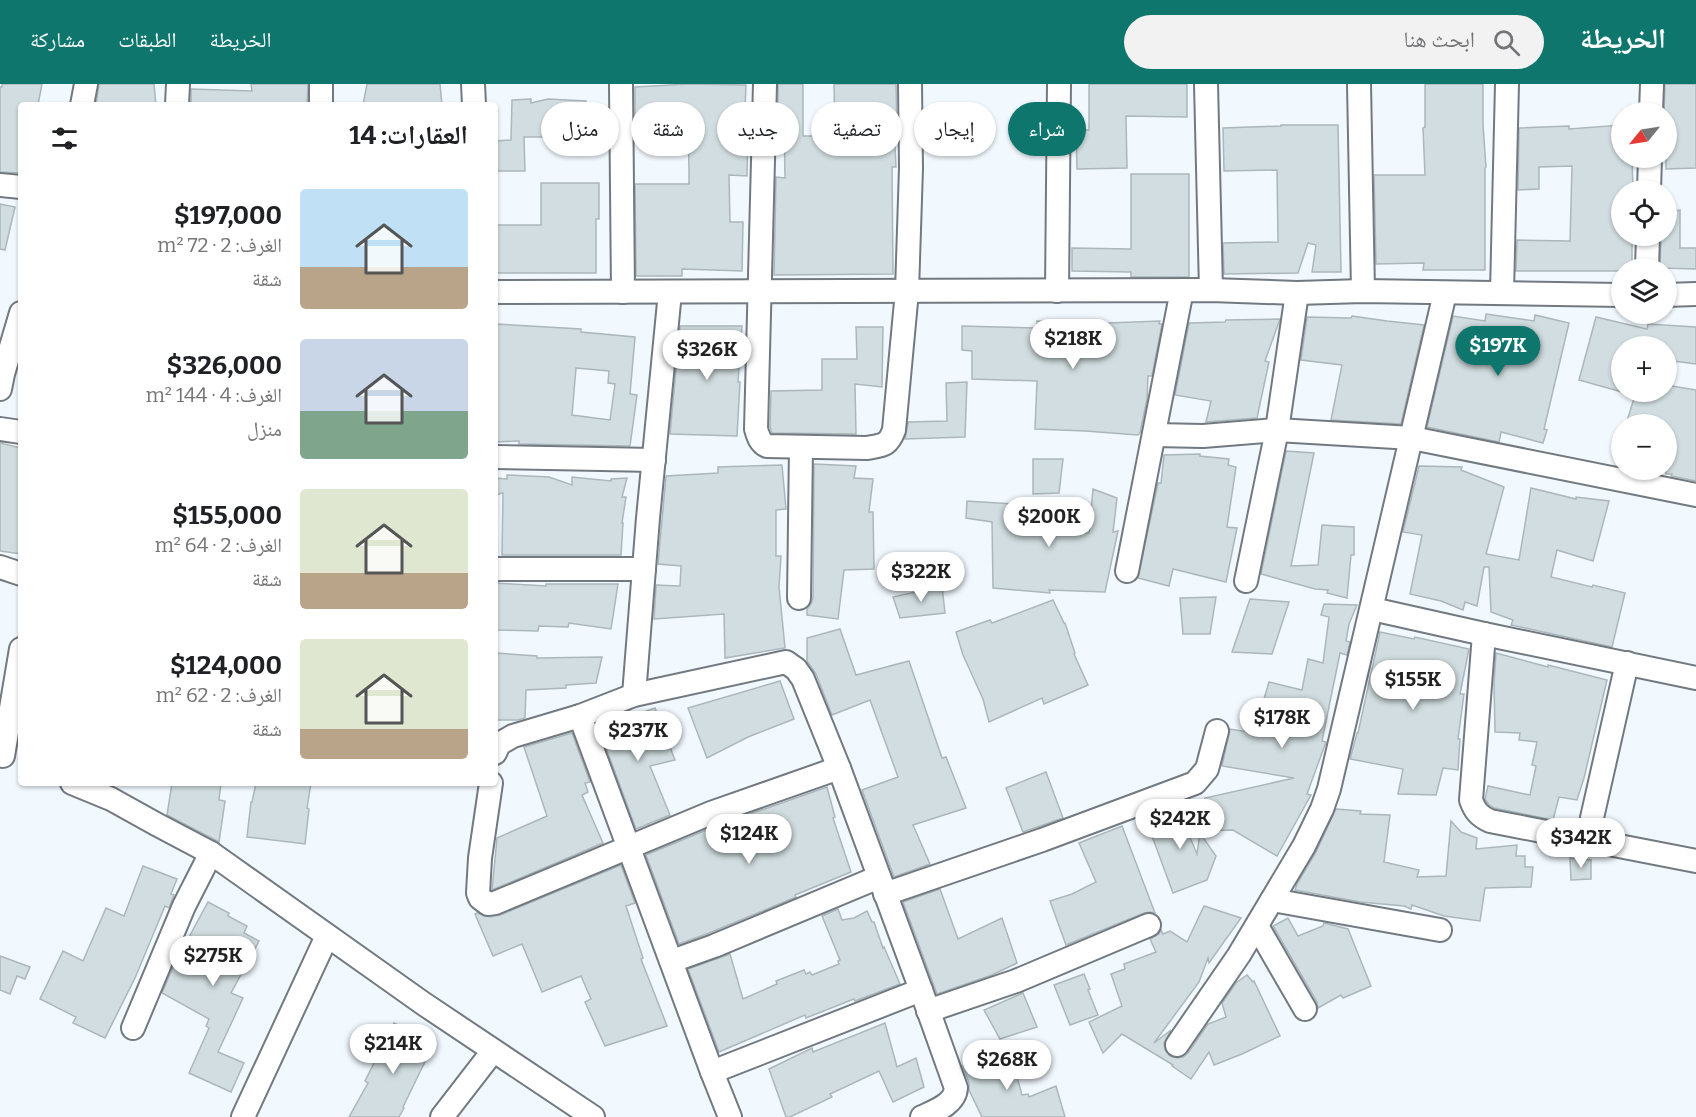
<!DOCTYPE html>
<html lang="ar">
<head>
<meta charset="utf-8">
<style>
	body { margin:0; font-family:Bitter,"Noto Naskh Arabic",serif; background:#f2f2f2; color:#202124; direction:rtl; height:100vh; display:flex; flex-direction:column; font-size:22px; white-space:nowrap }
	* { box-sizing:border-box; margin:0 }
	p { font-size:20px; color:#757577 }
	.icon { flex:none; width:33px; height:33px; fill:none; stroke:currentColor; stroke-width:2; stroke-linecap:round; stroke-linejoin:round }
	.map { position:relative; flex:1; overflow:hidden; direction:ltr }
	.details { position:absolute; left:18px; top:18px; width:480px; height:684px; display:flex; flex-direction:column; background:#fff; border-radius:6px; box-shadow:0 2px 4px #0004; direction:rtl }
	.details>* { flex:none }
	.top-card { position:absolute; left:516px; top:18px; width:570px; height:54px; direction:rtl; display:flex; gap:12px }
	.needle { width:39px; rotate:240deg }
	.buttons { position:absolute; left:1611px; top:18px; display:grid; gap:12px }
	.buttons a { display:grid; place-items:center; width:66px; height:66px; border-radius:50%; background:#fff; box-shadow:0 2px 4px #0004; font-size:30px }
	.price { position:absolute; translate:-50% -51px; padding:0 14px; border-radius:21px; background:#fff; color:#222; font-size:20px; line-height:39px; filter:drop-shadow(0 2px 3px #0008) }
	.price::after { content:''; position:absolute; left:50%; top:36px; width:18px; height:14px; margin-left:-9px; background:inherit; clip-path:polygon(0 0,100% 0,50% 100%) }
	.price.selected { background:#0f766e; color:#fff }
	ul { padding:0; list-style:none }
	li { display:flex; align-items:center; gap:18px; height:150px; padding:0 30px }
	li span { display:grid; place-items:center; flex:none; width:168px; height:120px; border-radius:6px; color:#555 }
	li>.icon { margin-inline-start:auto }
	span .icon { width:72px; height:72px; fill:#fffc; stroke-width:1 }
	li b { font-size:26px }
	h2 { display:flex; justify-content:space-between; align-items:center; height:72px; padding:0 30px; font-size:26px }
	.chip { padding:0 21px; border-radius:27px; background:#fff; box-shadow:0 2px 4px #0004; font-size:21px; line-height:54px }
	.chip.selected { background:#0f766e; color:#fff }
	header { display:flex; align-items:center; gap:36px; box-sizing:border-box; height:84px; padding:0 30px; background:#0f766e; color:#fff }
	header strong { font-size:28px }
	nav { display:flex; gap:33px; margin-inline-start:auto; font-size:21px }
	.search { width:420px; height:54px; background:#f2f2f2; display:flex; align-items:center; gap:15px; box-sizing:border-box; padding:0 21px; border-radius:33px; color:#757577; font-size:22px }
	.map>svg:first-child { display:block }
	.building { fill:#d1dde0; stroke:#abb7ba; stroke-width:1.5; fill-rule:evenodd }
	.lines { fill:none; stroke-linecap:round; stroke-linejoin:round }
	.minor-casing { stroke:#727980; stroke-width:26 }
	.minor { stroke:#fff; stroke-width:22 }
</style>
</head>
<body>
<header>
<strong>الخريطة</strong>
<div class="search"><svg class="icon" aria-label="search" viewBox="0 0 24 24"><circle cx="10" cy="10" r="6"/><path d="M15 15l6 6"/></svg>ابحث هنا</div>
<nav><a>الخريطة</a><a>الطبقات</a><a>مشاركة</a></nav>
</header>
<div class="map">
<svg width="1696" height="1033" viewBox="0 0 1696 1033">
	<rect width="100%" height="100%" fill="#f1f8fe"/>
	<g class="building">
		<path d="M2,0H42L38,21H21V89L0,88V3H2Z"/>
		<path d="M99,0H154L156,21H96Z"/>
		<path d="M251,0H308L307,21H191V5L252,7Z"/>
		<path d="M367,0H440L442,21H363Z"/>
		<path d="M689,0L746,1L744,50H748L747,92L729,91L730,138H743L742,187L682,185V192H636L635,100H689V88L688,37L635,38V3Z"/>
		<path d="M778,0H803V52H835L834,0H896L897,43H894L896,83H892L893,190L774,191L776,93L785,94L784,37H778Z"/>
		<path d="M1089,0H1187V33L1126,32L1127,84L1077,85L1076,46H1089Z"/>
		<path d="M1425,0H1483V41L1486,83L1485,84V186H1423L1424,179L1376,180L1374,91H1425L1423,44L1425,43Z"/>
		<path d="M1665,0H1696V84L1666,85V28H1664Z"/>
		<path d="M531,15V19L548,15L586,17L587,53H524L525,87H495V57L511,56L512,16Z"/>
		<path d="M1281,41H1338L1341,188H1312L1316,161L1308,159L1298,189L1224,190L1223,159L1278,158L1277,86L1224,87L1223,44L1281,42Z"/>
		<path d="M1622,41V74H1632L1633,106H1622V152H1632V184H1622V187H1516L1517,156L1570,157L1572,82L1539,83V105L1518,106L1519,44L1569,42V45Z"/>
		<path d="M1131,90H1189V193H1131V188L1072,187V164L1131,165Z"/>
		<path d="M541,99H599V135H596V189H495V141H541Z"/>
		<path d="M0,120L15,123L5,166L0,165Z"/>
		<path d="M1680,126V164H1696V185L1660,184L1661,152H1666V128Z"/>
		<path d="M1486,230L1534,237L1535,231L1569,239L1544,345L1547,346L1543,359L1501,348L1499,358L1427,343L1453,232L1485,237Z"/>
		<path d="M1352,232L1387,237L1424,241L1401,340L1331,336L1342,281L1301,276L1307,233L1351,234Z"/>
		<path d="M1596,233L1647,245L1648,240L1696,243V280L1666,276V262H1622V308L1579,296Z"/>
		<path d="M1280,235L1265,277L1269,278L1257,334L1206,338L1211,317L1175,311L1189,239L1225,238L1226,236Z"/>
		<path d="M1037,237L1107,239L1160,237L1159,240H1162L1152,292H1148L1147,315L1140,349L1138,351L1085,347L1035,345L1037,297L972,295V267L962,266V242L1037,244Z"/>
		<path d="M495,240L581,245V248L635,253L630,310L637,311L630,362L519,360V357L495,358ZM576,284L609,287L608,299L615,300L610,336L572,331Z"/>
		<path d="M680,242H742L738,298H740L737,352L670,350Z"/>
		<path d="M856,243H883L882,303L855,300L856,350L772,349L770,343L771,307L822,306V275H857Z"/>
		<path d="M967,298L965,353L905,355L908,338L947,337L946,299Z"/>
		<path d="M1666,301L1696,306V397L1671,392L1672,390H1666V340H1626L1636,308H1666Z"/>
		<path d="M0,359L21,364V470L0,467Z"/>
		<path d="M1286,367L1314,369L1291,482L1318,481L1322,441L1354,443V471H1351L1347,514L1327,509L1328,506L1315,505L1261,490Z"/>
		<path d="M1200,370V372L1229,375L1228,381L1236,383L1227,443L1237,444L1226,498L1173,485L1169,502L1138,494L1158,399H1161L1164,371Z"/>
		<path d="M1033,375H1063L1059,409L1033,410Z"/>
		<path d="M814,380L856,382L854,394L873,395L869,428H873L874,485L844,486L838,535L807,531V525L811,520L813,514Z"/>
		<path d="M782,381L786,425L776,426V472H781L779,503L785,564L725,574L724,530L654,535L656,501L680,502L681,482L658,480L666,392L718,389V383Z"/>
		<path d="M1419,382L1462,383L1461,386L1504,403L1486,470L1519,476L1531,404L1576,415V413L1609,417L1593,477L1557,466L1551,493L1592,503L1593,501L1625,509L1612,563L1511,541L1513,536L1491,528L1489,483H1484L1477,522L1465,518L1463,526L1441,517L1410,510L1422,451L1403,448Z"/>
		<path d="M507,391L549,393L572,401V393L611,397V395L627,394L622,413H626L622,439H623L621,471H502L503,409L495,411V394L507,395Z"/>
		<path d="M1093,405L1117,414L1113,448L1118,447L1105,508L1049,506L1050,509L993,504L992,438L966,434L967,417L1043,422L1040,451L1089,449Z"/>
		<path d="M495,499L546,502V500H618L611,545L569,539L568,543L539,542L538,547L495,546Z"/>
		<path d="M942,502L945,529L900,534L893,513Z"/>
		<path d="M1216,513L1210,550H1183L1180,514Z"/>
		<path d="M1250,515L1289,518L1272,570L1232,568Z"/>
		<path d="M1053,516L1064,539H1065L1075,569L1074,570L1088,601L1044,620L1042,614L989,638L983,615L963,571L956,548L990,536L992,539Z"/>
		<path d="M1324,520L1357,521L1349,540L1346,557L1350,558L1347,571L1340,569L1322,657L1326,658L1307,710L1311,711L1277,772L1233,746L1200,747L1205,714L1294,694L1222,682L1230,645L1254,649L1269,598L1302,606L1308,575L1323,579L1329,533L1321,531Z"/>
		<path d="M840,545L856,591L909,577L942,674L946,673L966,724L913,741L930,780L894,793L862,706L898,693L870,616L832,631L816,590L807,577V554Z"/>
		<path d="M1380,548L1414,555L1415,553L1469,565L1460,610H1464L1458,655H1460L1458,686L1443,684L1436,711L1398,710L1403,685L1350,675L1357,649H1358Z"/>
		<path d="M496,569L537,572V574L602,573L596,599L566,601V604L526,606L525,634L518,636H495Z"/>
		<path d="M1496,569L1548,583V581L1607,596L1584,694L1577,716L1559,713L1553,736L1494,724L1489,721L1485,715L1488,702L1530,711L1536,682L1532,681L1537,658L1519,656L1520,649L1495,648L1494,599Z"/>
		<path d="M780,597L794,635L748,653L707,674L688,624Z"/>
		<path d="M655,624L675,676L650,682L670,731L636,745L598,642L605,640L598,639L630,627L635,631Z"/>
		<path d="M572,649L590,698L585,699L588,708L582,711L603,759L492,806L497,754L547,732L524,663Z"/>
		<path d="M1046,688L1063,734L1023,748L1006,704Z"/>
		<path d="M172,699H221L219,716L225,717L219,758L167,731Z"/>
		<path d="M256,699H311L307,724L309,725L305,760L247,753L251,718H252Z"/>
		<path d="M827,703L835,733L833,734L851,788L795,811L796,813L709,849L679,860L646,771L716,742Z"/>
		<path d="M1176,720L1197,770L1200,749L1216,772L1207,796L1173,809L1145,733Z"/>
		<path d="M1336,725L1361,727L1360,730L1390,731L1384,778L1419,786L1417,793L1446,792L1451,737L1461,748L1477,754L1476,765L1517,761L1516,772H1525V783H1533L1531,803L1485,804L1480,837L1444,832L1412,821L1411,825L1404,822L1360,818L1295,806L1297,800L1316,768Z"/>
		<path d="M1122,742L1155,829L1150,828L1144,829L1066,861L1050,817L1072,810L1096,798L1079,759Z"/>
		<path d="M1570,774L1591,776V795L1571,796Z"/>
		<path d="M621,781L635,819L626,822L643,874L641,875L667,942L605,962L585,918L591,915L581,892L542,908L522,860L493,872L475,830L477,829L490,833L500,831Z"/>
		<path d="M143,782L177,795L171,810L174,811L169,824L165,822L135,894L105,954L73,939L76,933L40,915L63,867L83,877L106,824L124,832Z"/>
		<path d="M940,805L958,855L1002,834L1017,879L992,891L937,910L903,818Z"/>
		<path d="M208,818L229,829L228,832L247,842L244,849L259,857L251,872L254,873L248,884L245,883L231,909L243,914L218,968L244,979L231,1008L189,989L209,944L206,942L209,935L162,909L181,865L182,866Z"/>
		<path d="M1204,822L1241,834L1209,879L1208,874L1199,898L1154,959L1171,946L1164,959L1165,966L1170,972L1177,974L1183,973L1188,969L1208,940L1226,933L1222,919L1236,899L1247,891L1253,898L1254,897L1280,952L1242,970L1214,981L1209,968L1191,995L1172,982L1173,981L1122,950L1103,969L1089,938L1122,922L1111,890L1125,885L1124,880L1156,868L1150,855L1159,850L1161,846L1163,850L1170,847L1187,858Z"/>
		<path d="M838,825L842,836L854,834L867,827L872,838H874L883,864L884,863L900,900L855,917L854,915L806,934L805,931L719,968L688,885L730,870L743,915L777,900L776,897L804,886L806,890L810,888L812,891L839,880L838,877L840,876L822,832Z"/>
		<path d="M1288,834L1298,852L1323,842L1324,839L1348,845L1371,902L1343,914L1341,911L1318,924L1317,918L1273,842Z"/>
		<path d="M0,872L30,883L25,895L17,892L10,910L0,906Z"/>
		<path d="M1084,890L1090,905L1088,906L1098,931L1070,941L1054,901Z"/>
		<path d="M1023,909L1037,943L1000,955L984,926Z"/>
		<path d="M394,939L434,959L403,1023L404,1024L399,1033H349L368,999L365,997Z"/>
		<path d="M885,939L897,983L916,974L924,1003L893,1018L879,987L830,1010L832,1013L790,1033H786L769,985L812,964L813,968Z"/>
		<path d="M1009,964L1022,1011L1028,1010L1029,1013L1056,1002L1065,1033H982L969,1006V999L963,982Z"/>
	</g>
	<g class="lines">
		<defs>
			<g id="minor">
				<path d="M473,0L474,21"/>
				<path d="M621,0L623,208"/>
				<path d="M765,0L756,345C758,352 760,359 767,362L867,364C883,361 888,362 894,346L907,207L911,84L910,0"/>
				<path d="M1206,0L1211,206"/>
				<path d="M1359,0L1363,207"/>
				<path d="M82,21L86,0"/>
				<path d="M177,21L178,0"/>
				<path d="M321,21V0"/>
				<path d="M1651,28L1652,0"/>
				<path d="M0,101L21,103"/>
				<path d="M1649,106L1650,74"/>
				<path d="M1647,184L1648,152"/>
				<path d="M1057,207L1059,0"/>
				<path d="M495,208L1211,206L1297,209L1363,207L1622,211"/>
				<path d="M1502,208L1507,0"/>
				<path d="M1666,211L1696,210"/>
				<path d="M0,305L3,290L21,229"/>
				<path d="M0,345L21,348"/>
				<path d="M1154,351L1203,352L1277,346L1412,354L1696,411"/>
				<path d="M495,373L654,376"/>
				<path d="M0,483L21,490"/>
				<path d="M495,485H644"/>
				<path d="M1127,487L1182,206"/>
				<path d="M1246,497L1277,346L1297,209"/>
				<path d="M799,514L801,363"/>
				<path d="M1372,525L1484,550L1696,594"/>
				<path d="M1484,550L1471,716C1475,727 1479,732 1490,737L1696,777"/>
				<path d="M634,611L648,434L670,208"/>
				<path d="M580,632L712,988L730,1033"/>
				<path d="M495,669L499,660L513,652L580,632L634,611L786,578L796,585L803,595L839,684L921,906L956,1004C955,1020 935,1027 922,1033"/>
				<path d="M3,672L21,565"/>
				<path d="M72,699L111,715L156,740L211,769L424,920L593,1033"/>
				<path d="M491,699L480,774L478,809L480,814L488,820L495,819L711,729L839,684"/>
				<path d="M1587,756L1627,579"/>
				<path d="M885,810L1042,756L1195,699L1207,685L1217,647"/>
				<path d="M1272,816L1440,846"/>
				<path d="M1257,842L1305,925"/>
				<path d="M672,877L714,862L879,793"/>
				<path d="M928,927L1016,897L1149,841"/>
				<path d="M133,944L184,822L211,769"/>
				<path d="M1177,961L1239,871L1304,762L1322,725L1329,705L1445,209"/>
				<path d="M712,988L921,906"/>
				<path d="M243,1033L327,852"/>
				<path d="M442,1033L493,967"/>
			</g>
		</defs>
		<use href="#minor" class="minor-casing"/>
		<use href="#minor" class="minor"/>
	</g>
</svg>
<div class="buttons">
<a><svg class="needle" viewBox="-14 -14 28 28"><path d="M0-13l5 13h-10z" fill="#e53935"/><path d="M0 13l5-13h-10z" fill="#757577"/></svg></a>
<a><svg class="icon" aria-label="locate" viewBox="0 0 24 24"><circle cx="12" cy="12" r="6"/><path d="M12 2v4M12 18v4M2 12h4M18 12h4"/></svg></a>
<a><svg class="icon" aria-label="layers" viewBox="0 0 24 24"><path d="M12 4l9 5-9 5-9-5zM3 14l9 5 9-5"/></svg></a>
<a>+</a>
<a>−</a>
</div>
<b class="price" style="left:1073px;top:286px">$218K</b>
<b class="price selected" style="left:1498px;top:293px">$197K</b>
<b class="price" style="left:707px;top:297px">$326K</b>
<b class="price" style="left:1049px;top:464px">$200K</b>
<b class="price" style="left:921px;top:519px">$322K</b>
<b class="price" style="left:1413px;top:627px">$155K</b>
<b class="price" style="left:1282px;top:665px">$178K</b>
<b class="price" style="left:638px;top:678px">$237K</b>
<b class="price" style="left:1180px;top:766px">$242K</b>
<b class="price" style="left:749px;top:781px">$124K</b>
<b class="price" style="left:1581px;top:785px">$342K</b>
<b class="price" style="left:213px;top:903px">$275K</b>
<b class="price" style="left:393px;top:991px">$214K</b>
<b class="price" style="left:1007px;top:1007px">$268K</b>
<div class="top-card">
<a class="chip selected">شراء</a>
<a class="chip">إيجار</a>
<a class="chip">تصفية</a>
<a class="chip">جديد</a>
<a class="chip">شقة</a>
<a class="chip">منزل</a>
</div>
<section class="details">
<h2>العقارات: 14<svg class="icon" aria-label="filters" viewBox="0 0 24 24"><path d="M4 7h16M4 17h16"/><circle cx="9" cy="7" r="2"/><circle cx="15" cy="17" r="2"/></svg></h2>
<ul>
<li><span style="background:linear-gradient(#bfe0f5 65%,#b9a48a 0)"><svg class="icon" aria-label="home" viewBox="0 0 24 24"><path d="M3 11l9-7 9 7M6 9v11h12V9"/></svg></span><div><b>$197,000</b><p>الغرف: 2 · 72 m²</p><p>شقة</p></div></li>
<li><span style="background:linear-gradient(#c9d6e8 60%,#7fa58c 0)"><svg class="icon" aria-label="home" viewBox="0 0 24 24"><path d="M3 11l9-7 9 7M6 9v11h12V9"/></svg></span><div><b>$326,000</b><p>الغرف: 4 · 144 m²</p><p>منزل</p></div></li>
<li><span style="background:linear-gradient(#dfe7d0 70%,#b9a48a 0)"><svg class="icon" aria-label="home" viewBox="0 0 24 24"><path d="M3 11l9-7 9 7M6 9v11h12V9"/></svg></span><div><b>$155,000</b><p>الغرف: 2 · 64 m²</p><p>شقة</p></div></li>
<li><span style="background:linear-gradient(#dfe7d0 75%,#b9a48a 0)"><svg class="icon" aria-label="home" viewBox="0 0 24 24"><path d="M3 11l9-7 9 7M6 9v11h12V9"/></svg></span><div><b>$124,000</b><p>الغرف: 2 · 62 m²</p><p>شقة</p></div></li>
</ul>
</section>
</div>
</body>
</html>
